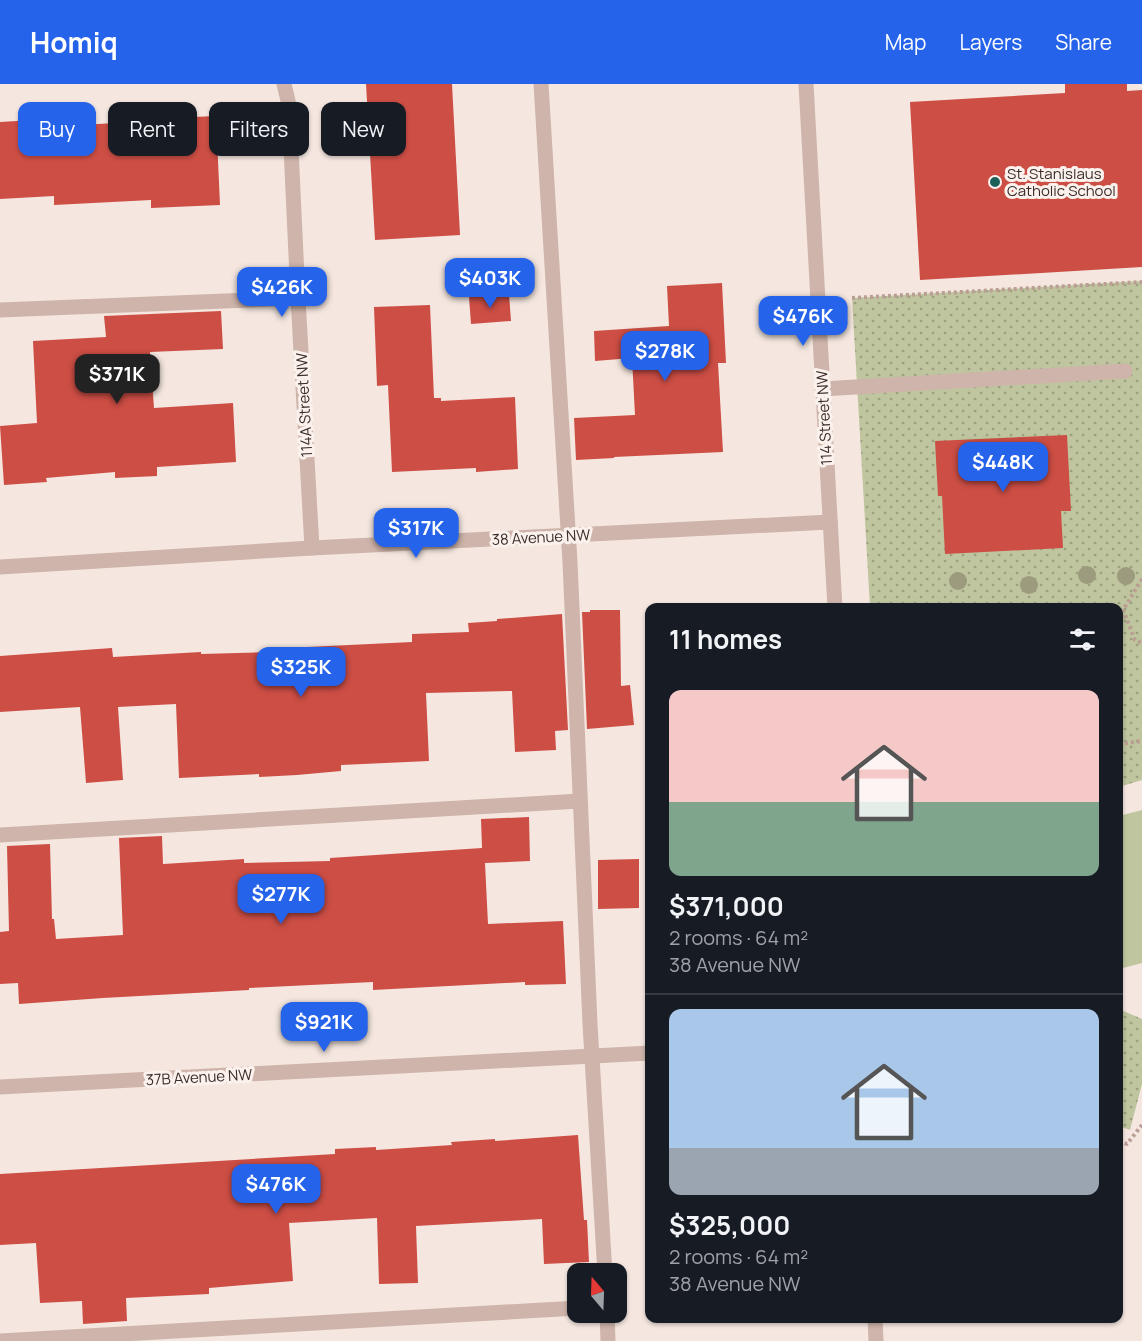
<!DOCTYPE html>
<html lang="en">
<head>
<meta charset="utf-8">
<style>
	body { margin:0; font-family:Manrope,sans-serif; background:#20242c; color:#f1f3f6; height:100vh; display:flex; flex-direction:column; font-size:22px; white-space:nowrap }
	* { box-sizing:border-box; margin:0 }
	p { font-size:20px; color:#9ea1a6 }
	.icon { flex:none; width:33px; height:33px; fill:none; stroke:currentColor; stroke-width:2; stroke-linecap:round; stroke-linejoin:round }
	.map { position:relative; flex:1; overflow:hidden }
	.details { position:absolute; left:645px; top:519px; width:478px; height:720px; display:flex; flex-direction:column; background:#171b24; border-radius:12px; box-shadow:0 2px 4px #0004 }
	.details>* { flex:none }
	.hud { position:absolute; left:18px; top:18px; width:537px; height:54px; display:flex; gap:12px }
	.needle { width:39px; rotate:341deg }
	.controls { position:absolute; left:567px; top:1179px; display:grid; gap:12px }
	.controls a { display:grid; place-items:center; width:60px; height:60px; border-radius:12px; background:#171b24; box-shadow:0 2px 4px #0004; font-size:30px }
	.price { position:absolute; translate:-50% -51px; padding:0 14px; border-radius:12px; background:#2563eb; color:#fff; font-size:20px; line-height:39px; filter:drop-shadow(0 2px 3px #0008) }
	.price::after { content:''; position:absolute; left:50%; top:36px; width:18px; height:14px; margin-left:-9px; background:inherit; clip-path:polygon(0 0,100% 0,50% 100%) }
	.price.active { background:#222; color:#fff }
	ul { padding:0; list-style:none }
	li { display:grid; align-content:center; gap:12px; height:318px; padding:0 24px }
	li+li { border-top:2px solid #363941 }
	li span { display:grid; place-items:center; height:186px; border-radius:12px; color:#555 }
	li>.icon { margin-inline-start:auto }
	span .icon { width:108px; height:108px; fill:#fffc; stroke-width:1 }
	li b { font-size:26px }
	h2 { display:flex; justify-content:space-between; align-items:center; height:72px; padding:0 24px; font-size:26px }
	.chip { padding:0 21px; border-radius:12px; background:#171b24; box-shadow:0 2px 4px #0004; font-size:21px; line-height:54px }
	.chip.active { background:#2563eb; color:#fff }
	header { display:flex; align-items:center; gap:36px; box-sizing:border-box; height:84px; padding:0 30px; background:#2563eb; color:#fff }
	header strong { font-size:28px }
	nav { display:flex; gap:33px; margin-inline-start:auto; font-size:21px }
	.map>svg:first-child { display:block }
	.grass { fill:#bfc59e }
	.park { fill:url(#park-dots) }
	.building { fill:#cd4e45 }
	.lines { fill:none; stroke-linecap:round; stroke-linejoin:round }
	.path { stroke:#ba9e94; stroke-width:4; stroke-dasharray:3 3; stroke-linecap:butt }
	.service { stroke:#ceb4aa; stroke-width:15 }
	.minor { stroke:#ceb4aa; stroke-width:15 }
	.tertiary { stroke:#ceb4aa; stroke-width:15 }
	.tree { fill:#9c9b7d }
	.poi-dot { fill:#1c6059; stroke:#fbf2ed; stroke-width:2 }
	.labels { text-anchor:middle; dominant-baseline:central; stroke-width:6; stroke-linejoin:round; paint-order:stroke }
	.poi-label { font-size:15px; fill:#3b2d2a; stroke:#fbf2ed; text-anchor:start }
	.street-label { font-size:15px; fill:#3b2d2a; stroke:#fbf2ed }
</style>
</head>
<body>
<header>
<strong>Homiq</strong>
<nav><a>Map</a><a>Layers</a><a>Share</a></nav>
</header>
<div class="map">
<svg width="1142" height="1257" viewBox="0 0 1142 1257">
	<defs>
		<pattern id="park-dots" width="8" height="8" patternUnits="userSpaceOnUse" patternTransform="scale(1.5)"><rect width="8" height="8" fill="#bfc59e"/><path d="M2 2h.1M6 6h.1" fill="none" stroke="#9ca081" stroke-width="1.8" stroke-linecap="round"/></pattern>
	</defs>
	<rect width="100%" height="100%" fill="#f5e7e0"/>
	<path class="grass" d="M1142,726V879L1119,885V732Z"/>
	<g class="park">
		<path d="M1142,197V696L1119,703V524L870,523L852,214Z"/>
		<path d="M1119,925L1142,935V1000L1130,1046L1119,1042Z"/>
	</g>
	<g class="building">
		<path d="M366,0H452L460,151L375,156Z"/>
		<path d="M1065,0H1127V7L1142,6V183L920,196L910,18L1065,9Z"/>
		<path d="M216,32L220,121L151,124V116L54,121V112L0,115V38L33,36V44L147,37V35Z"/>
		<path d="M722,199L726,279H718L723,368L614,373V374L576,376L574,334L635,331L632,274L595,277L594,247L669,242L667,202Z"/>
		<path d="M509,210L511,237L471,240L469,213Z"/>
		<path d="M430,221L434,314H441V317L515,313L518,385L476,388V384L392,388L388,301L377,302L374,223Z"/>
		<path d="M221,227L223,265L150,268L154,324L233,319L236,378L157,383V392L115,394V388L46,394L47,398L4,401L0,342L37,339L33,257L106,253L104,232Z"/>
		<path d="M1067,351L1071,427H1061L1063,464L945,470L942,412H938L935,357Z"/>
		<path d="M590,526H620L621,602L630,601L634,641L587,645L582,528H590Z"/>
		<path d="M562,530L568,646L555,647L556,666L515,668L512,607L426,609L429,677L341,681V687L297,691L259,693V690L179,694L176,620L118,623L123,696L86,699L80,623L0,628V572L112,564L113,573L201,568V570L308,567L307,563L412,558V550L469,548L468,539L497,537V535Z"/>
		<path d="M529,733L530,777L485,779L488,840L563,837L566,900L525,901V898L373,906V898L249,904V906L103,914L19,920L18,899L0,900V848L9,847L7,762L50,760L52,835H54L56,855L123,851L119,754L162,752L163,780L244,775V779L330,777V774L482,764L481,735Z"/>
		<path d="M639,775V824L598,825V776Z"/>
		<path d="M578,1051L584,1136H587L589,1178L544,1180L542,1135L416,1142L418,1199L379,1200L377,1134L289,1139L293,1197L209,1204V1210L126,1214L127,1237L83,1240L82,1217L40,1219L36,1159L0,1161V1090L335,1070V1065L376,1063V1066L452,1061L451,1058L495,1055V1057Z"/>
	</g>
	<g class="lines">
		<g class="path">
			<path d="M852,214L1142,198"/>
			<path d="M1142,495L1123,526L1135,556L1142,559"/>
			<path d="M1119,660L1142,657"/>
			<path d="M1119,1057L1127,1060L1142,1041"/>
		</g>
		<g class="service">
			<path d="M541,0L570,478L590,940L605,1190"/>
			<path d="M0,226L298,214"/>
			<path d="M822,305L1125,287"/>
			<path d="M0,751L580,717"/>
			<path d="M607,1228L608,1257"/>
			<path d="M0,1257L578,1224"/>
		</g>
		<g class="minor">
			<path d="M284,0L289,21L298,214L312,464"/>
			<path d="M0,483L312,464L830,438"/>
			<path d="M0,1003L650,969"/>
		</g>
		<g class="tertiary">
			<path d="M806,0L835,524"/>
			<path d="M875,1234L876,1257"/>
		</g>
	</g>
	<g class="tree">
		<circle cx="1087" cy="491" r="9"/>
		<circle cx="1126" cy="492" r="9"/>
		<circle cx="958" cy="497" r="9"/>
		<circle cx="1029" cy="501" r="9"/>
	</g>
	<circle class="poi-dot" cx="995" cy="98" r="6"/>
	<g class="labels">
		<g class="poi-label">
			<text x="1007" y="89">St. Stanislaus<tspan x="1007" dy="17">Catholic School</tspan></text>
		</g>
		<g class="street-label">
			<text transform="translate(304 321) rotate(-93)">114A Street NW</text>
			<text transform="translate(824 334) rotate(-93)">114 Street NW</text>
			<text transform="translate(541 453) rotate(-3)">38 Avenue NW</text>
			<text transform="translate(199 993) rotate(-3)">37B Avenue NW</text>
		</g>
	</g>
</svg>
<div class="controls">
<a><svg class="needle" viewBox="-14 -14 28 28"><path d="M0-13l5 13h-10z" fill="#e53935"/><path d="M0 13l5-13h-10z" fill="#9ea1a6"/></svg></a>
</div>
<b class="price" style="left:490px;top:225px">$403K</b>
<b class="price" style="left:282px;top:234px">$426K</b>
<b class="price" style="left:803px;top:263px">$476K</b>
<b class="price" style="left:665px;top:298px">$278K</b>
<b class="price active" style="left:117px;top:321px">$371K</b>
<b class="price" style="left:1003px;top:409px">$448K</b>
<b class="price" style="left:416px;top:475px">$317K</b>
<b class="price" style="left:301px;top:614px">$325K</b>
<b class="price" style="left:281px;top:841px">$277K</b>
<b class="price" style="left:324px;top:969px">$921K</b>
<b class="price" style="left:276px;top:1131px">$476K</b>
<div class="hud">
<a class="chip active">Buy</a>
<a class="chip">Rent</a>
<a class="chip">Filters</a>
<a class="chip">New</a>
</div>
<section class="details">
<h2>11 homes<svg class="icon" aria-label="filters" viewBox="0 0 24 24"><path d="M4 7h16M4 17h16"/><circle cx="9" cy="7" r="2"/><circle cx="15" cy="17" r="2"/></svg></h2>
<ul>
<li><span style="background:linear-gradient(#f6c9c9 60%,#7fa58c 0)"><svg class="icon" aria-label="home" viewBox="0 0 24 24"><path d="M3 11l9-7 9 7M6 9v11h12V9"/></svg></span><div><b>$371,000</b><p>2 rooms · 64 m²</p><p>38 Avenue NW</p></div></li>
<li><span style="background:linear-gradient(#a9c7e8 75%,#9aa5b1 0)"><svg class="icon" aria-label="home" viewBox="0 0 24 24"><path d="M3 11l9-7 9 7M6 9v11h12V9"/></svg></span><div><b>$325,000</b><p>2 rooms · 64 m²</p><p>38 Avenue NW</p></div></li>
</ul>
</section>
</div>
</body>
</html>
